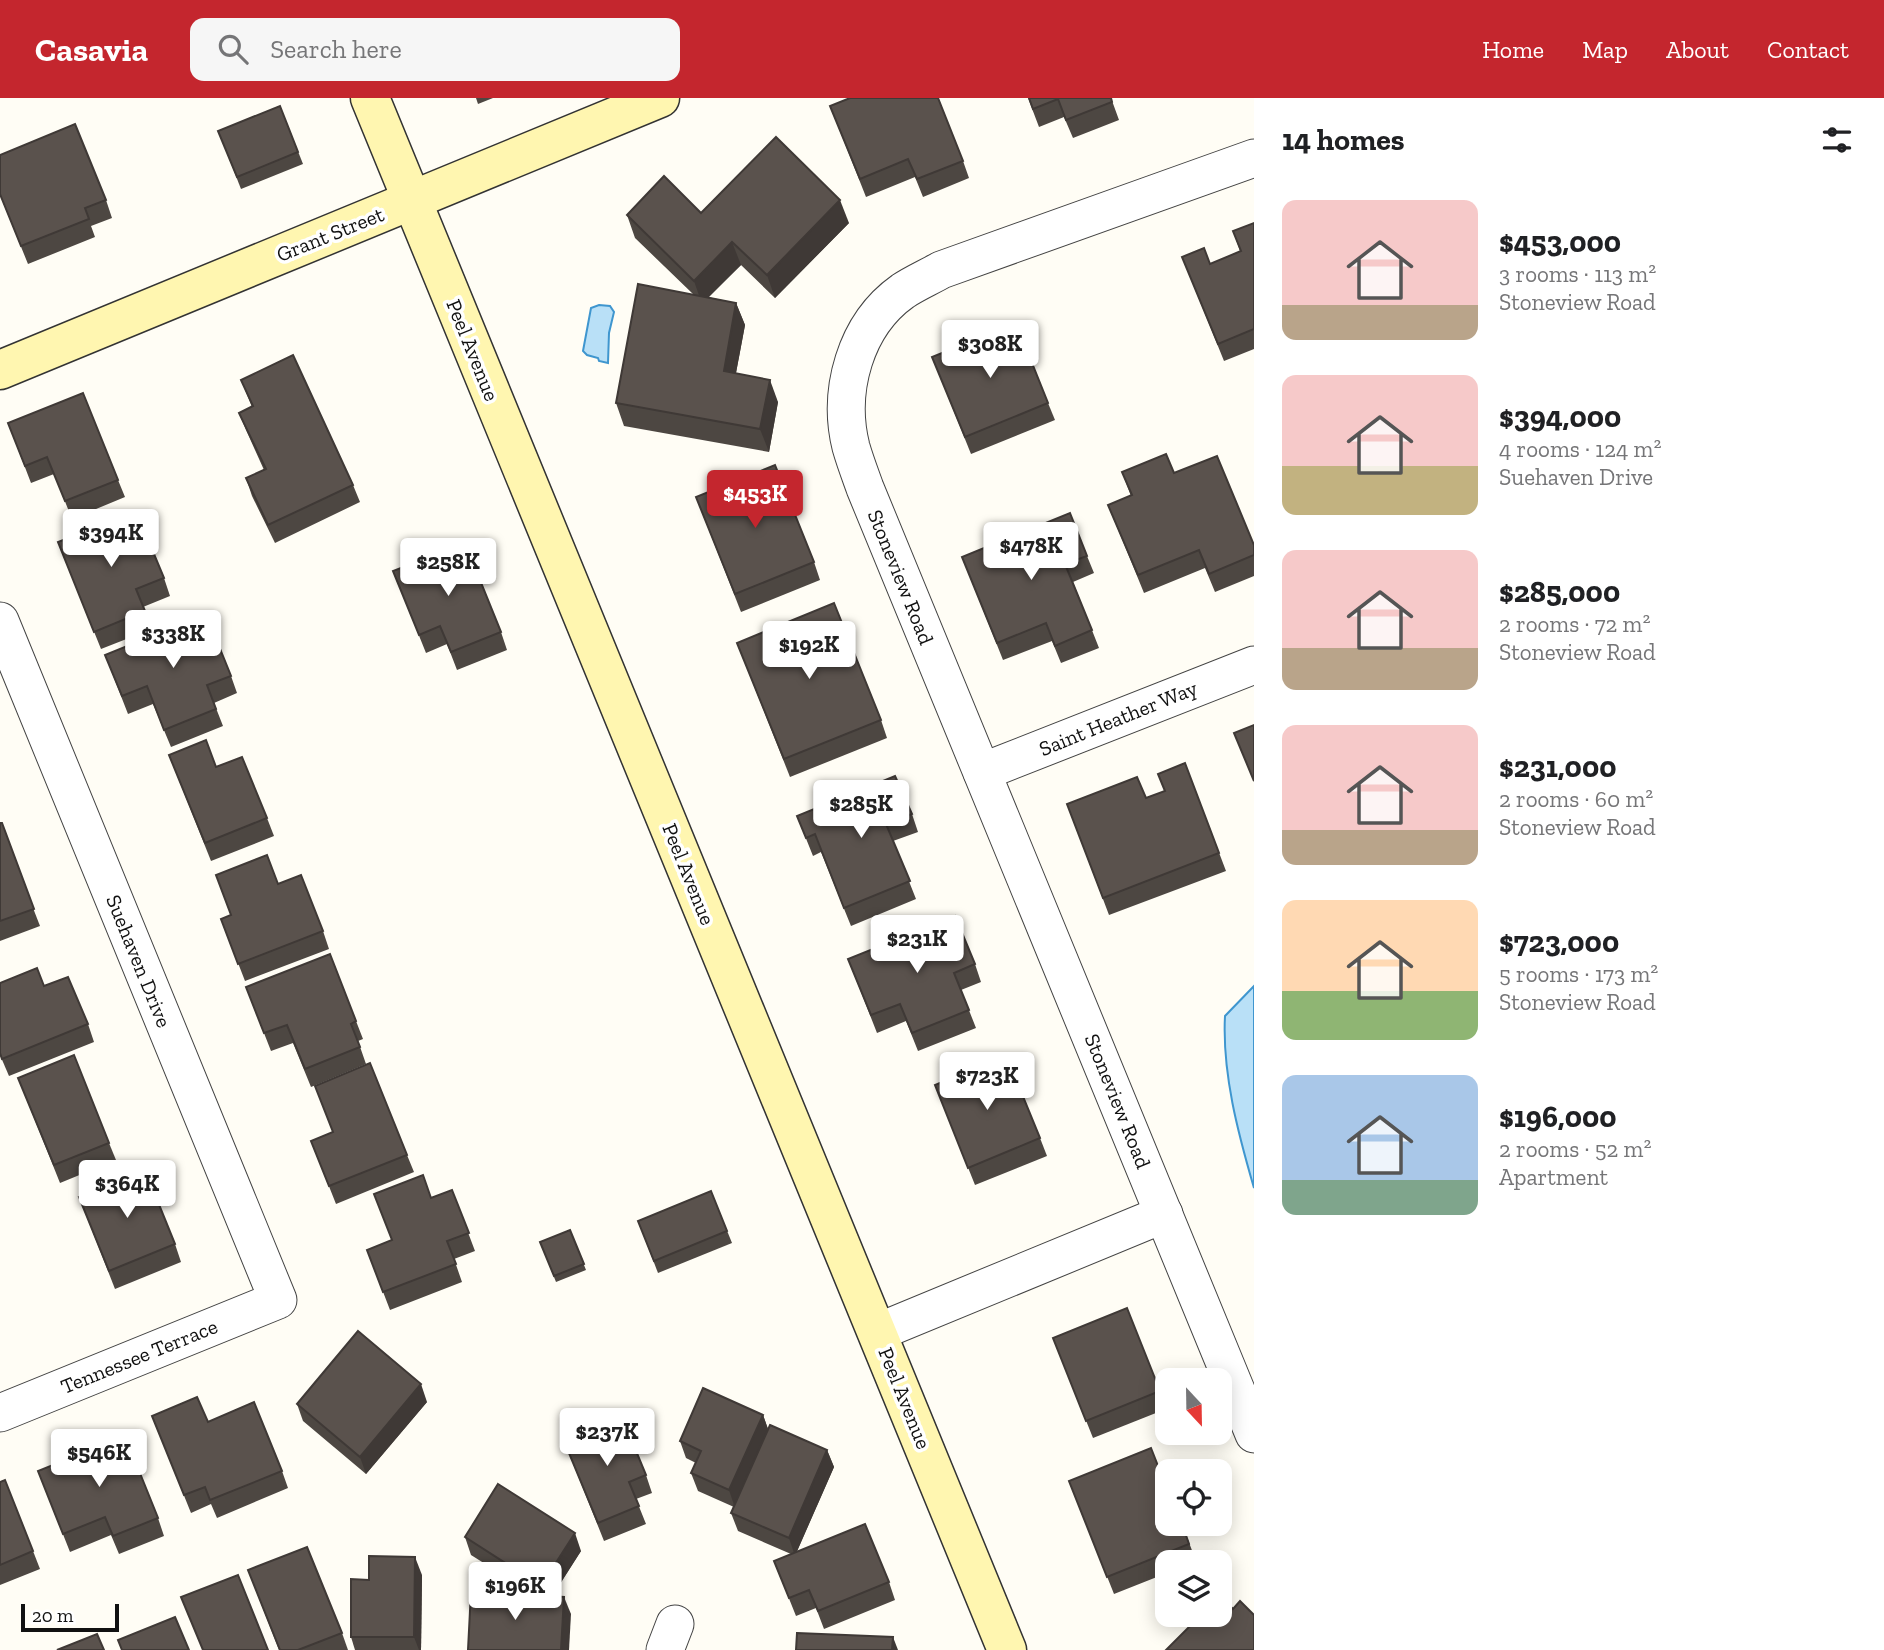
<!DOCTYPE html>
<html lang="en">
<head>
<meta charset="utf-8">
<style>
	body { margin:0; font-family:"Zilla Slab",serif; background:#f6f6f6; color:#202124; height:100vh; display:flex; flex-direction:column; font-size:26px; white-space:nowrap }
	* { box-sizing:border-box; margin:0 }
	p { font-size:23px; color:#757577 }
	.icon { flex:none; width:38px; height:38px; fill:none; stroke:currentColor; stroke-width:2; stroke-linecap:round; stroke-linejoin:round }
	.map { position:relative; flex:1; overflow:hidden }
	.details { display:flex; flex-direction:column; background:#fff; width:630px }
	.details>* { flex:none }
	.needle { width:46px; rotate:158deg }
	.tools { position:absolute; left:1155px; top:1270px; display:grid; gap:14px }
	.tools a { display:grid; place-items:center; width:77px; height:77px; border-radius:14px; background:#fff; box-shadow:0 4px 18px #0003; font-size:35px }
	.scale { position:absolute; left:21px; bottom:18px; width:98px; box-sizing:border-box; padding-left:7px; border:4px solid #111; border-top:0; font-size:19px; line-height:24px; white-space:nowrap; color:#111; -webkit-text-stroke:5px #fff; paint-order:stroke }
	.price { position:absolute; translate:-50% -60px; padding:0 16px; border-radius:7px; background:#fff; color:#222; font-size:23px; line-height:46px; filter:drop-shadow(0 2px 4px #0008) }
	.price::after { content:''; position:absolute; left:50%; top:42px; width:21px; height:16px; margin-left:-10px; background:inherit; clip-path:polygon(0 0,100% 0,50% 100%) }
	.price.selected { background:#c4262e; color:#fff }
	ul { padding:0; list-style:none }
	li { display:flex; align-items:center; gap:21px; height:175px; padding:0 28px }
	li span { display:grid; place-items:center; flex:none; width:196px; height:140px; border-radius:14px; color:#555 }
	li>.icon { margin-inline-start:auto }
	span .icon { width:84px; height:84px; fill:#fffc; stroke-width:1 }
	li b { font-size:30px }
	h2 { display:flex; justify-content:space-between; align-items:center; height:84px; padding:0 28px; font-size:30px }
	header { display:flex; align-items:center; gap:42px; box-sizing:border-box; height:98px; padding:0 35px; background:#c4262e; color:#fff }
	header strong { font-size:33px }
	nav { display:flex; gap:38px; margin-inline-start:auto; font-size:24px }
	.search { width:490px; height:63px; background:#f6f6f6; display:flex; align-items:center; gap:18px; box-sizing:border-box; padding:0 24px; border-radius:14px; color:#757577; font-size:26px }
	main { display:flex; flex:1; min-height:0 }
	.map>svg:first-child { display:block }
	.water { fill:#b9e0f7; stroke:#3f96cf; stroke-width:2 }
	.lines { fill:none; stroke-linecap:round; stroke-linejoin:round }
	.street-casing { stroke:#444; stroke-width:39 }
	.secondary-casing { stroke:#333; stroke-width:41 }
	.street { stroke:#fff; stroke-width:37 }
	.secondary { stroke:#fff6b0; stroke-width:38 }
	.wall { fill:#4d4742 }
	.shaded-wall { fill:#3f3936 }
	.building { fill:#5a524d; stroke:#3f3936; stroke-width:2 }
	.labels { text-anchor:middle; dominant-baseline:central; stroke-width:7; stroke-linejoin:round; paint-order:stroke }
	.street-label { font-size:21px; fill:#111; stroke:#fff }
</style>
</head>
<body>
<header>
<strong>Casavia</strong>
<div class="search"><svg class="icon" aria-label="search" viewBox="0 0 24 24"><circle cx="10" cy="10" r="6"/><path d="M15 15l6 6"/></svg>Search here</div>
<nav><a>Home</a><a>Map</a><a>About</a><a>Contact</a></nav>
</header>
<main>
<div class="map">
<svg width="1254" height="1552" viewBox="0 0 1254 1552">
	<rect width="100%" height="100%" fill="#fffdf5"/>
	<g class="water">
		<path d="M599,207L610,208L614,214L609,235L608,265L599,263L598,260L587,257L583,253L591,210Z"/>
		<path d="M1254,888V1090C1238,1035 1222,975 1225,918Z"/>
	</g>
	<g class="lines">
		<defs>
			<g id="street">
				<path d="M1254,60L941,172C929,179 915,185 903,193C855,227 837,293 851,349C855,363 860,376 865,390L1254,1336"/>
				<path d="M0,523L278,1202L0,1315"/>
				<path d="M982,674L1254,567"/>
				<path d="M878,1234L1164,1116"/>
				<path d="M665,1552L675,1526"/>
			</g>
			<g id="secondary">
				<path d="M370,0L1007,1552"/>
				<path d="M0,272L660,0"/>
			</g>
		</defs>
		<use href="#street" class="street-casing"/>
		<use href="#secondary" class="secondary-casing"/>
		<use href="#street" class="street"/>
		<use href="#secondary" class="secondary"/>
	</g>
	<g class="wall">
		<path d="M476,0H493L478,6Z"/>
		<path d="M1028,0H1111L1119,22L1073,40L1064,19L1039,29Z"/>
		<path d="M280,8L303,66L241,91L223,45Z"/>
		<path d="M830,8L963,63L969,80L923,99L915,79L866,99Z"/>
		<path d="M0,57L106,102L112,120L91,128L95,139L28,166L0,97Z"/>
		<path d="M701,115L849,125L775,200L741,167L708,199L736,205L745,227L736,275L778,304L769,354L624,328L616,305L693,196L635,140L627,117Z"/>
		<path d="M1254,125V251L1224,263L1182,159L1210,166L1240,153L1233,133Z"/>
		<path d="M932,259L1048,305L1055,322L971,356Z"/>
		<path d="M241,282L353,387L360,404L275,445L252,398L246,380L264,372L246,332L239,315L252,309Z"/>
		<path d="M8,325L118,382L125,399L72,421L54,376L31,385Z"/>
		<path d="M1122,374L1174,375L1254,447V478L1215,494L1205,470L1144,495L1108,407L1131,398Z"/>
		<path d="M696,399L814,464L820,482L741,514Z"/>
		<path d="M58,444L164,480L170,498L143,509L152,531L101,551Z"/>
		<path d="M1087,458L1094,475L1073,484L1099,550L1061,565L1052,543L1003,562L962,459Z"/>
		<path d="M393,473L501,534L507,552L457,572L447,546L426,555Z"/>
		<path d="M737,545L881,622L887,640L790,679Z"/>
		<path d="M105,557L231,578L237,595L214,605L223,628L171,649L153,606L128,616Z"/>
		<path d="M169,657L216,669L267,720L274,738L211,763Z"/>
		<path d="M1185,665L1226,773L1109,817L1067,706L1146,700L1165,693Z"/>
		<path d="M912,716L918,734L893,743L916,801L851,828L821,754L813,758L797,718Z"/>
		<path d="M0,725L40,828L0,843Z"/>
		<path d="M278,786L323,833L329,851L245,883L221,821L231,817Z"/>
		<path d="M848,861L975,866L981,884L961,892L976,930L918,953L906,923L877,935Z"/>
		<path d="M0,885L44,888L88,926L94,944L9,978L0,957Z"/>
		<path d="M246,889L356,923L363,941L358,943L366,966L311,989L293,945L271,953Z"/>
		<path d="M18,980L109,1045L116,1062L60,1085Z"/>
		<path d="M935,987L1040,1040L1047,1058L975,1087Z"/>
		<path d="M315,988L407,1057L414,1074L336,1106L311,1043L333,1034Z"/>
		<path d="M452,1092L475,1153L454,1161L462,1184L390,1212L367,1152L391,1142L432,1100Z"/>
		<path d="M711,1093L732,1145L658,1175L638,1123Z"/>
		<path d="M79,1099L175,1146L181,1164L115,1191Z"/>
		<path d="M570,1132L586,1172L556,1184L540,1144Z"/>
		<path d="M1053,1240L1160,1293L1166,1311L1093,1340Z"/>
		<path d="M427,1304L366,1376L303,1323L297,1306Z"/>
		<path d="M763,1317L768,1331L827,1352L834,1369L797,1453L889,1484L895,1502L824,1531L816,1510L796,1518L774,1463L791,1456L738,1433L731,1415L734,1409L698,1393L691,1375L696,1365L686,1360L680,1343Z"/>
		<path d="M152,1318L208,1324L282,1373L288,1390L217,1420L211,1406L191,1415Z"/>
		<path d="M564,1343L646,1377L652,1395L636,1401L646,1426L604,1443Z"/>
		<path d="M38,1373L158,1420L164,1438L119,1456L111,1437L70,1454Z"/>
		<path d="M1069,1383L1182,1426L1196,1463L1192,1465H1167V1475L1114,1496Z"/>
		<path d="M0,1384L33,1453L40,1471L0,1487Z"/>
		<path d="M465,1439L581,1453L552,1498L571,1516L535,1497L471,1457Z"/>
		<path d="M248,1472L342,1535L348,1552H279Z"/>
		<path d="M422,1477L421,1552H355L351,1539L369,1482Z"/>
	</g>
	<g class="shaded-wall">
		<path d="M840,102L849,125L775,200L767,177Z"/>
		<path d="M732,144L741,167L702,206L694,183Z"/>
		<path d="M736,205L745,227L732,296L724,273Z"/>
		<path d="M770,282L778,304L769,354L760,331Z"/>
		<path d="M421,1286L427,1304L366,1376L360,1359Z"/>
		<path d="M763,1317L769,1334L735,1410L729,1392Z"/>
		<path d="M827,1352L834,1369L795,1458L789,1440Z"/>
		<path d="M575,1435L581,1453L548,1505L541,1488Z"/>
		<path d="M415,1459L422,1477L421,1552H419L414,1539Z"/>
		<path d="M564,1499L571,1516L569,1552H561Z"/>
		<path d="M893,1539L898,1552H892Z"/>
	</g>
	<g class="building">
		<path d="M850,0H938L963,63L917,81L908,61L860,81L830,8Z"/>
		<path d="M1029,0H1111L1112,4L1066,22L1058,1L1033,11Z"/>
		<path d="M280,8L298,54L237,79L218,33Z"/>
		<path d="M75,26L106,102L85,110L89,121L21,148L0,96V57Z"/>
		<path d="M776,39L840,102L767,177L732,144L694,183L627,117L664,78L701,115Z"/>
		<path d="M1254,125V231L1218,246L1182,159L1204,150L1210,166L1241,153L1233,133Z"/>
		<path d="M638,186L736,205L724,273L770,282L760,331L616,305Z"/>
		<path d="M1016,225L1048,305L965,339L932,259Z"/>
		<path d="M293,257L353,387L268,427L246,380L266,371L239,315L253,308L241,282Z"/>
		<path d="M83,295L118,382L65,403L47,359L25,368L8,325Z"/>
		<path d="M1166,356L1174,375L1217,358L1254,447V457L1209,476L1199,452L1138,477L1108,407L1132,397L1122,374Z"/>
		<path d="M775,367L814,464L735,496L696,399Z"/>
		<path d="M136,413L164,480L136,491L145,513L94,534L58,444Z"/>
		<path d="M1070,415L1087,458L1065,466L1092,532L1055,548L1046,525L997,545L962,459Z"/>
		<path d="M465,445L501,534L451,554L440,528L419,537L393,473Z"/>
		<path d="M834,505L881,622L784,661L737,545Z"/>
		<path d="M206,516L231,578L207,587L216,611L164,632L147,588L122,598L105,557Z"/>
		<path d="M1254,627V683L1234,635Z"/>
		<path d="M206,642L216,669L242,659L267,720L205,745L169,657Z"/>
		<path d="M1185,665L1219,755L1103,800L1067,706L1137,679L1146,700L1165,693L1158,676Z"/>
		<path d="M895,678L912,716L886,726L910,783L844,810L815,736L806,740L797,718Z"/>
		<path d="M0,725H2L34,811L0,823Z"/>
		<path d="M267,757L278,786L301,777L323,833L238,866L221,821L231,817L216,777Z"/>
		<path d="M955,818L975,866L954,875L969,912L912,935L900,906L871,917L848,861Z"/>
		<path d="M330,856L356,923L351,926L360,949L305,971L287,927L264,935L246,889Z"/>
		<path d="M37,870L44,888L68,879L88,926L2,961L0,955V885Z"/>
		<path d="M74,957L109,1045L54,1067L18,980Z"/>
		<path d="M1006,957L1040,1040L968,1070L935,987Z"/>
		<path d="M370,965L407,1057L329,1088L311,1043L333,1034L315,988Z"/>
		<path d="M145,1072L175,1146L109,1173L79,1099Z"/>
		<path d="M423,1077L431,1100L452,1092L469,1135L447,1143L456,1166L383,1194L367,1152L392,1142L374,1096Z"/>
		<path d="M711,1093L727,1133L654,1163L638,1123Z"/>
		<path d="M570,1132L584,1166L554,1178L540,1144Z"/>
		<path d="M1127,1210L1160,1293L1086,1323L1053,1240Z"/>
		<path d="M358,1233L421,1286L360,1359L297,1306Z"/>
		<path d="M703,1290L763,1317L729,1392L691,1375L701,1353L680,1343Z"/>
		<path d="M197,1299L208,1324L254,1304L282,1373L210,1402L205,1389L184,1397L152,1318Z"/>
		<path d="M622,1319L646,1377L629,1384L639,1408L598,1425L564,1343Z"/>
		<path d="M770,1327L827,1352L789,1440L731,1415Z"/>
		<path d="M125,1338L158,1420L113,1438L105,1419L63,1436L38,1373Z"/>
		<path d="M1151,1350L1167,1391V1426H1182L1189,1446L1107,1479L1069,1383Z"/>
		<path d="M5,1382L33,1453L0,1467V1384Z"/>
		<path d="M498,1386L575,1435L541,1488L465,1439Z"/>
		<path d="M865,1426L889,1484L818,1513L809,1492L789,1500L774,1463Z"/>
		<path d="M307,1449L342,1535L298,1552H280L248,1472Z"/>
		<path d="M369,1458L415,1459L414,1539H351V1481L369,1482Z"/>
		<path d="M238,1477L268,1552H203L181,1499Z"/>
		<path d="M471,1493L564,1499L561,1552H468Z"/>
		<path d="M1220,1498L1233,1511L1240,1503L1254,1517V1552H1166L1201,1517H1220Z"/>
		<path d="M175,1519L189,1552H122L118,1542Z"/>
		<path d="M797,1535L893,1539L892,1552H796Z"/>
		<path d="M97,1536L104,1552H57Z"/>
	</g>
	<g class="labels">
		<g class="street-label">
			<text transform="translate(330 136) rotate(-22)">Grant Street</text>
			<text transform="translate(473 252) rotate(68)">Peel Avenue</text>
			<text transform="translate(901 479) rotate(68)">Stoneview Road</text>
			<text transform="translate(1118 620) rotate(-22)">Saint Heather Way</text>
			<text transform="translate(689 776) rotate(68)">Peel Avenue</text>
			<text transform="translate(139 863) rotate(68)">Suehaven Drive</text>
			<text transform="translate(1118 1003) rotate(68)">Stoneview Road</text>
			<text transform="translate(139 1258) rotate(-22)">Tennessee Terrace</text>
			<text transform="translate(905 1300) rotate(68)">Peel Avenue</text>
		</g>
	</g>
</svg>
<div class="tools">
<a><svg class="needle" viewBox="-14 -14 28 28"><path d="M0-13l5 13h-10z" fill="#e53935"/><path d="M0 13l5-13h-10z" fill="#757577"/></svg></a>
<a><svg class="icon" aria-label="locate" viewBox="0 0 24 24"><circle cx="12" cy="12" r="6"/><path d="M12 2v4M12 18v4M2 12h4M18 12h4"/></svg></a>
<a><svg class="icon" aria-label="layers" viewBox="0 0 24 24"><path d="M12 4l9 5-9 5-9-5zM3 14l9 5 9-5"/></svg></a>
</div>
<div class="scale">20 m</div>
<b class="price" style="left:990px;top:282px">$308K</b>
<b class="price selected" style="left:755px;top:432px">$453K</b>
<b class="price" style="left:111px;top:471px">$394K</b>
<b class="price" style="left:1031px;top:484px">$478K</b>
<b class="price" style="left:448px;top:500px">$258K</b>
<b class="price" style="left:173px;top:572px">$338K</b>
<b class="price" style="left:809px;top:583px">$192K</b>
<b class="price" style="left:861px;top:742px">$285K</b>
<b class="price" style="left:917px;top:877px">$231K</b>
<b class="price" style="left:987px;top:1014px">$723K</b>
<b class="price" style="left:127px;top:1122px">$364K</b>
<b class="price" style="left:607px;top:1370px">$237K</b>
<b class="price" style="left:99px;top:1391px">$546K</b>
<b class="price" style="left:515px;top:1524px">$196K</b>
</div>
<section class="details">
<h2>14 homes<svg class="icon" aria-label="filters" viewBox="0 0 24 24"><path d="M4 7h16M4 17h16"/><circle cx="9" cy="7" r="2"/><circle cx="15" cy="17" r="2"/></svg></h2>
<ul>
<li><span style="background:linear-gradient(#f6c9c9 75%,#b9a48a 0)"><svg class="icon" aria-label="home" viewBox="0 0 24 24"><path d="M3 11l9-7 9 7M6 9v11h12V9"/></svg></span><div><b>$453,000</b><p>3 rooms · 113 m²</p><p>Stoneview Road</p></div></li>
<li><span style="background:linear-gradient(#f6c9c9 65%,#c2b280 0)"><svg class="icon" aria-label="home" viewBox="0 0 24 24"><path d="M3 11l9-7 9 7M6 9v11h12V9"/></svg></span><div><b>$394,000</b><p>4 rooms · 124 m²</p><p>Suehaven Drive</p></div></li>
<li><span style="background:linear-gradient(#f6c9c9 70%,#b9a48a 0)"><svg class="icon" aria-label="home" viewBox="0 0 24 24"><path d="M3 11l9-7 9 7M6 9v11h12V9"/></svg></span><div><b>$285,000</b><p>2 rooms · 72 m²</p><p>Stoneview Road</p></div></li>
<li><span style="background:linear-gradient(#f6c9c9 75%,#b9a48a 0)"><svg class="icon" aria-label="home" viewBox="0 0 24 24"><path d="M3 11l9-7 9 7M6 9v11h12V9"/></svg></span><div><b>$231,000</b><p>2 rooms · 60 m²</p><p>Stoneview Road</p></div></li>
<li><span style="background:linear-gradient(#ffd9b3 65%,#8fb573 0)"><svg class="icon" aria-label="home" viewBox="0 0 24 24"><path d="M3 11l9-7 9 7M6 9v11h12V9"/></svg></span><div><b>$723,000</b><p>5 rooms · 173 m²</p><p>Stoneview Road</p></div></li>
<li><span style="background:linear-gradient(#a9c7e8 75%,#7fa58c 0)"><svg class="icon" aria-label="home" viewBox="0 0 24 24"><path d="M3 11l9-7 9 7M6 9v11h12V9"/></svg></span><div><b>$196,000</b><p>2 rooms · 52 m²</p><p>Apartment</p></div></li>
</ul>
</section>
</main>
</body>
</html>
